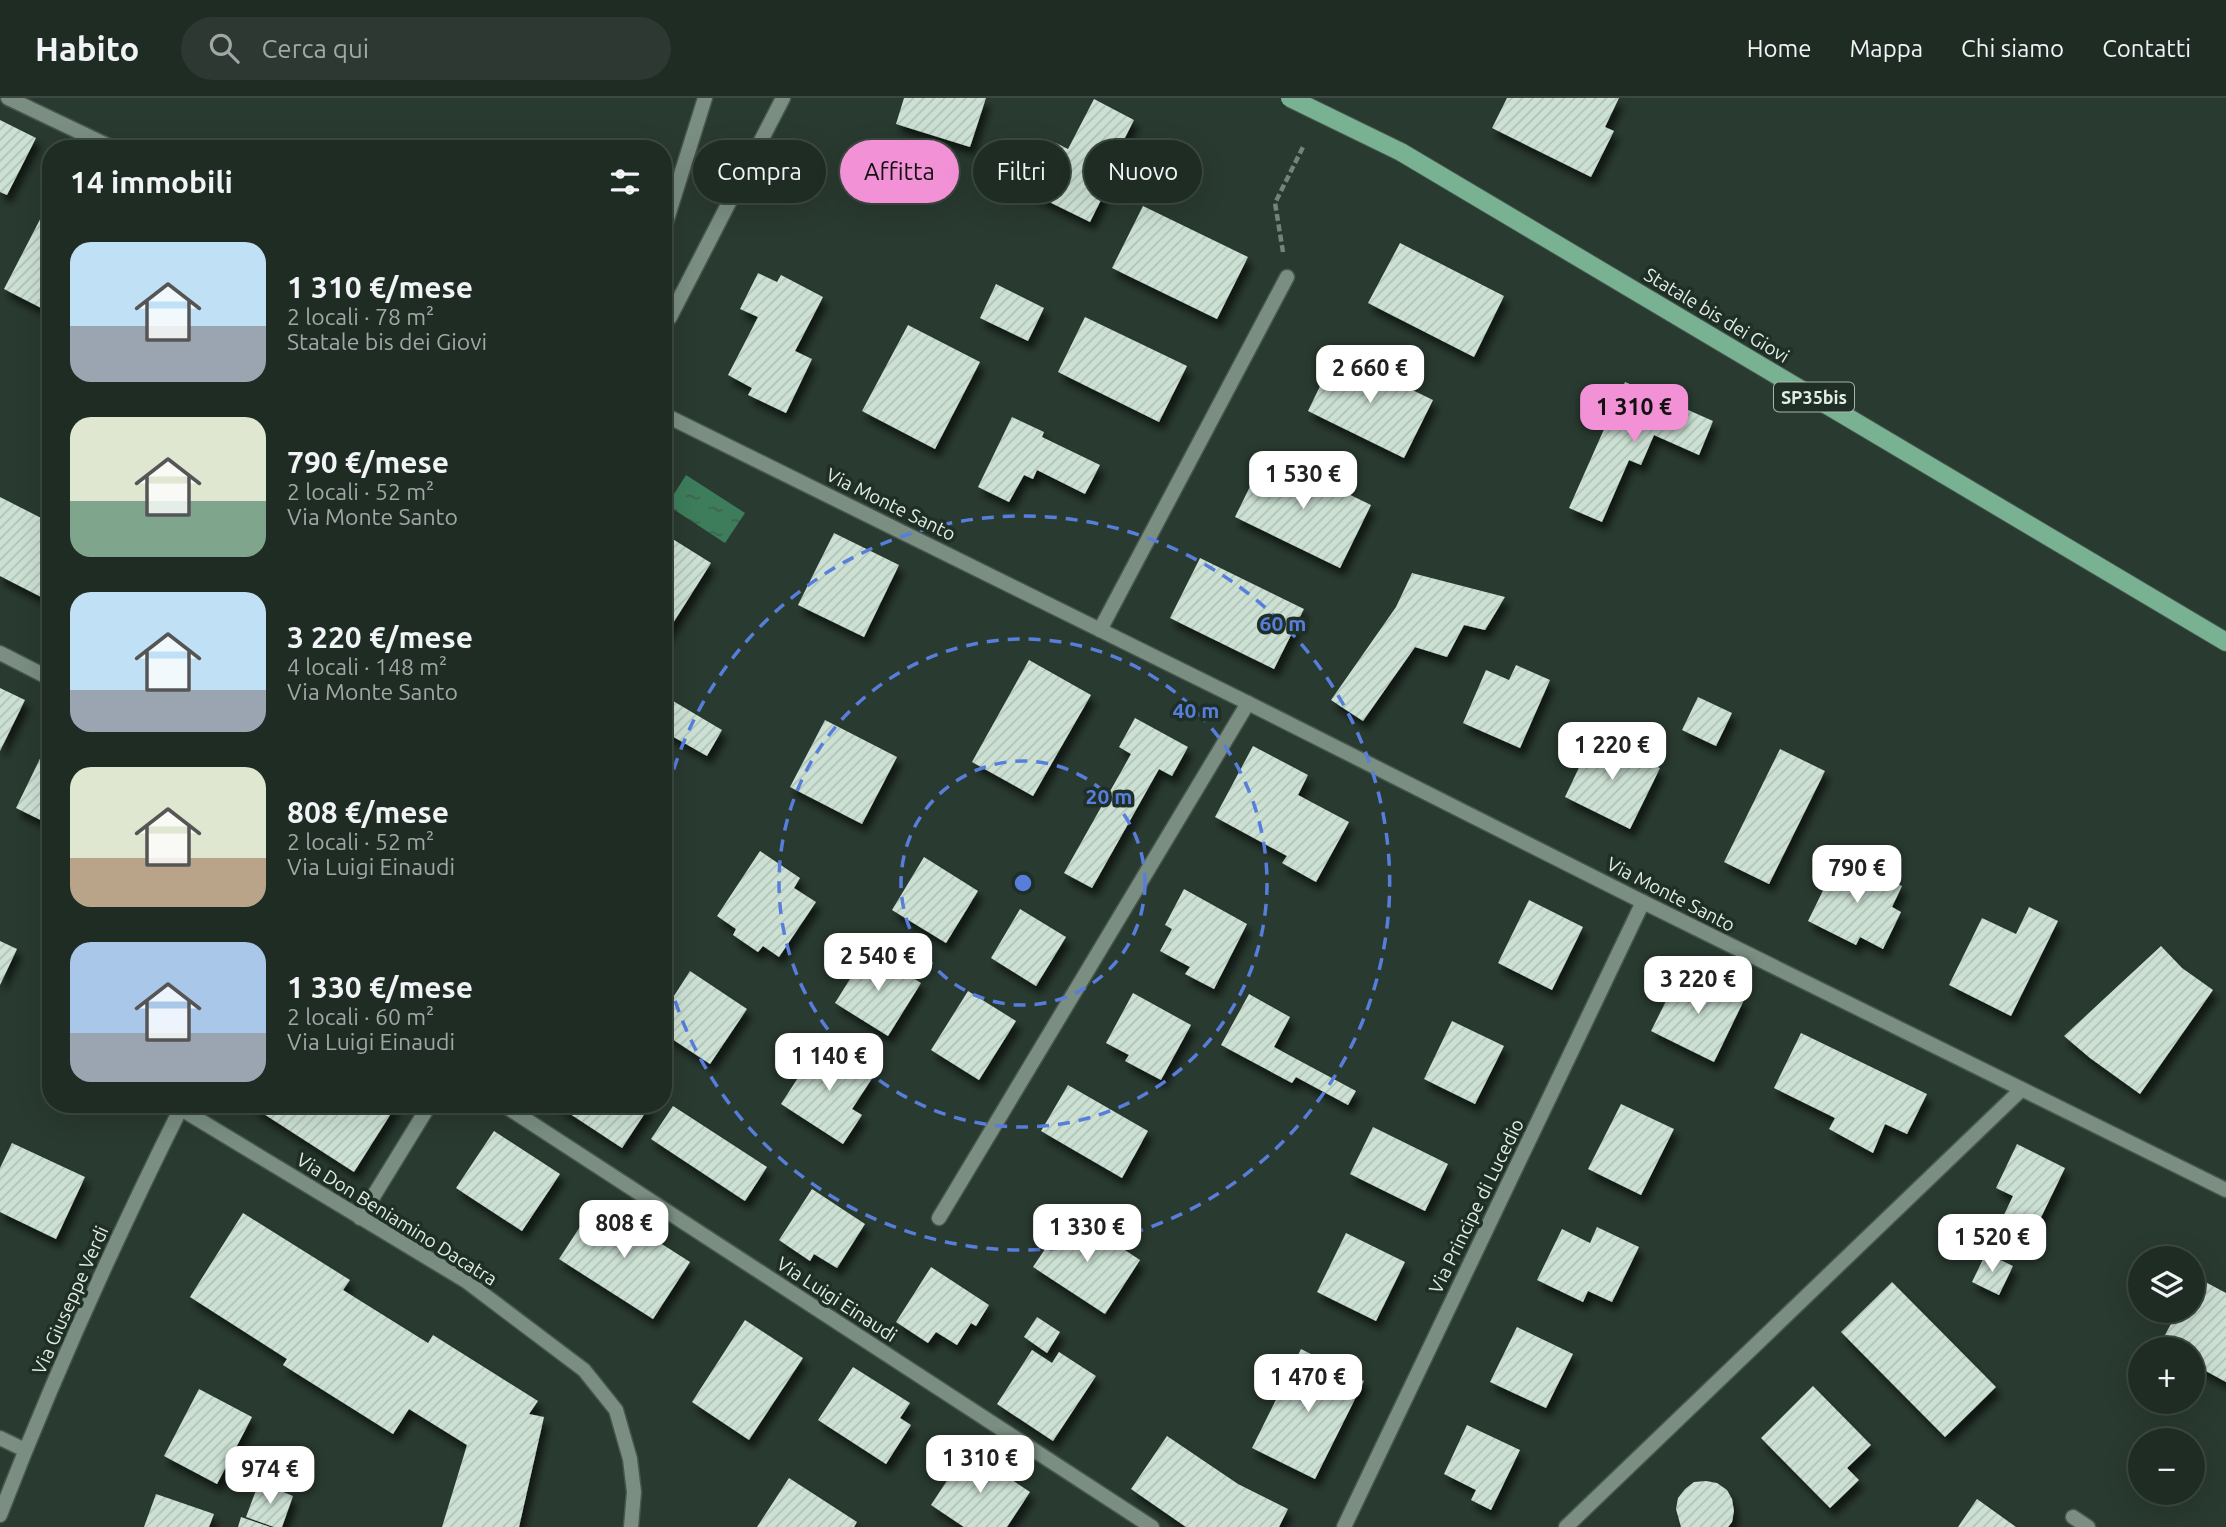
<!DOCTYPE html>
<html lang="it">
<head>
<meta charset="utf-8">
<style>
	body { margin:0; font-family:Ubuntu,sans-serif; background:#2c3831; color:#f1f3f6; height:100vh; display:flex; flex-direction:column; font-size:26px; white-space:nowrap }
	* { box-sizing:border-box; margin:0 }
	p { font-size:23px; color:#a1a7a6 }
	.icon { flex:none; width:38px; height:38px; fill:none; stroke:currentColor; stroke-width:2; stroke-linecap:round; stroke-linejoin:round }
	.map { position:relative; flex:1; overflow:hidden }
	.side { position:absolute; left:42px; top:42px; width:630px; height:973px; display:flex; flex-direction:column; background:#1f2c24; border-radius:28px; box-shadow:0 7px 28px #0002,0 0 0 2px #3c4841 }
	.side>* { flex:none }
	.banner { position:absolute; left:693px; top:42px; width:665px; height:63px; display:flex; gap:14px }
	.buttons { position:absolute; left:2128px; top:1148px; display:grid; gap:14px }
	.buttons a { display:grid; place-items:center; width:77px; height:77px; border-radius:50%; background:#1f2c24; box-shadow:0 7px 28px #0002,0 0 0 2px #3c4841; font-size:35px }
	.price { position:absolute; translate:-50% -60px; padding:0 16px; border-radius:14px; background:#fff; color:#222; font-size:23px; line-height:46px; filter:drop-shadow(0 2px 4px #0008) }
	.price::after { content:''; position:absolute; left:50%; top:42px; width:21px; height:16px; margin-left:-10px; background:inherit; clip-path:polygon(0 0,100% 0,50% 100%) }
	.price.active { background:#f391d6; color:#111 }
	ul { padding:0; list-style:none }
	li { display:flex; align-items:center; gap:21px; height:175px; padding:0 28px }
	li span { display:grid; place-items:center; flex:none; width:196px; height:140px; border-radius:21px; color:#555 }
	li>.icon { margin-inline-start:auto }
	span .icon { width:84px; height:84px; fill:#fffc; stroke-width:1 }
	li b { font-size:30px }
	h2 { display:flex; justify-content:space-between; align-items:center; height:84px; padding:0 28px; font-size:30px }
	.pill { padding:0 24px; border-radius:32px; background:#1f2c24; box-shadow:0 7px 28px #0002,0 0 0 2px #3c4841; font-size:24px; line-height:63px }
	.pill.active { background:#f391d6; color:#111 }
	header { display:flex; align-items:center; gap:42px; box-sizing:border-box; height:98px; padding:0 35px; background:#1f2c24; border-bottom:2px solid #3c4841 }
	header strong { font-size:33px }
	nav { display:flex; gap:38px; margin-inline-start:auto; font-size:24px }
	.search { width:490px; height:63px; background:#2c3831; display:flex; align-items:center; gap:18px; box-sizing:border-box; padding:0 24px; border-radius:38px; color:#a1a7a6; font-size:26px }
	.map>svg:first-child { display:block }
	.water { fill:url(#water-ripples) }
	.building { fill:url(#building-hatch); filter:url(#shadow) }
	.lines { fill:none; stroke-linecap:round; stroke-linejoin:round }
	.minor-casing { stroke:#47564e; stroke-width:17 }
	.tertiary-casing { stroke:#47564e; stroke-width:17 }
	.primary-casing { stroke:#47564e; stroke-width:20 }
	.path { stroke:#75847b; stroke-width:4.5; stroke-dasharray:7 3.5; stroke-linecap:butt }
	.minor { stroke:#7a8e82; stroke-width:14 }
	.tertiary { stroke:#7a8e82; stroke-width:14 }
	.primary { stroke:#78b292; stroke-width:18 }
	.primary-bridge-casing { stroke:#47564e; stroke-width:20; stroke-linecap:butt }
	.primary-bridge { stroke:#78b292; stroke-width:18 }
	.ring { fill:none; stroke:#587edc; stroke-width:3.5; stroke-dasharray:12 9 }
	.labels { text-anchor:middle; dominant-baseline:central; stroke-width:7; stroke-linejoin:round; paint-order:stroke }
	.shield { fill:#1f2f26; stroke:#a8b4ac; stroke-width:2 }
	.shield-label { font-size:18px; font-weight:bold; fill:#e2ede6 }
	.street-label { font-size:19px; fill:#e2ede6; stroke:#1f2f26 }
	.centre { fill:#587edc; stroke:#1f2f26; stroke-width:3.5 }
	.ring-label { font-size:21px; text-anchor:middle; font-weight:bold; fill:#587edc; stroke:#1f2f26; stroke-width:7; stroke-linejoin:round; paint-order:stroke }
</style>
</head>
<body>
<header>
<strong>Habito</strong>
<div class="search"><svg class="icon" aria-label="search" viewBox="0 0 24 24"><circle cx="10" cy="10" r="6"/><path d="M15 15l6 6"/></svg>Cerca qui</div>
<nav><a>Home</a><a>Mappa</a><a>Chi siamo</a><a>Contatti</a></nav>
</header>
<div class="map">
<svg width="2226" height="1429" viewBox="0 0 2226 1429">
	<defs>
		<pattern id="water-ripples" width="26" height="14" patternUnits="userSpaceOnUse" patternTransform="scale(1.75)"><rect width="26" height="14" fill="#3d7d5b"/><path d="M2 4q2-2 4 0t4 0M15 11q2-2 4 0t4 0" fill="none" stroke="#406250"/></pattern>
		<pattern id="building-hatch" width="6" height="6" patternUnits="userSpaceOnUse" patternTransform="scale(1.75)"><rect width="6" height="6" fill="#cce1d4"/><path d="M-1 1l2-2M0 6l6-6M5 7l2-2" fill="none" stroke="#b1c2b7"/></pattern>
		<filter id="shadow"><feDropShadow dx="4.5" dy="8" stdDeviation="3.5" flood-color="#0009"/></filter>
	</defs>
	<rect width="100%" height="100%" fill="#293a30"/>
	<path class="water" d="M686,377L745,415L725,445L667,407Z"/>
	<g class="building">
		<path d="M904,0H986L970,49L896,26Z"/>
		<path d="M1507,0H1619L1605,29L1614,33L1591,79L1492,30Z"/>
		<path d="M1094,1L1134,22L1109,71L1115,74L1090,124L1031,95L1056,45L1068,51Z"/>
		<path d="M0,22L36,40L7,97L0,94Z"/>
		<path d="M49,104L51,105V215L4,191Z"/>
		<path d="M1143,108L1248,159L1217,221L1112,170Z"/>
		<path d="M1400,145L1504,198L1474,259L1368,205Z"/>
		<path d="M758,175L777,184L781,177L823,199L795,253L812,261L786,315L748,297L752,290L728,277L758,219L740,211Z"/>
		<path d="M996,186L1044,210L1028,243L980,220Z"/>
		<path d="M1085,219L1187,268L1159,324L1058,274Z"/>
		<path d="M908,227L980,264L935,351L862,313Z"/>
		<path d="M1336,255L1433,302L1404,360L1308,313Z"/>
		<path d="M1625,284L1713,323L1699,357L1654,337L1641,367L1629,362L1602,424L1569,410Z"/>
		<path d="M1012,319L1044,334L1042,339L1100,367L1085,396L1037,372L1033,381L1024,377L1009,404L978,389Z"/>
		<path d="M1266,356L1371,407L1340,470L1235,419Z"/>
		<path d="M0,399L51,425V504L0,478Z"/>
		<path d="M663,435L711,465L663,541Z"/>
		<path d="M834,435L899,467L864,539L798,507Z"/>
		<path d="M1200,460L1304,511L1274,571L1170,520Z"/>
		<path d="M1412,475L1505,499L1485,532L1464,527L1447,559L1415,549L1363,623L1331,602L1396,509Z"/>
		<path d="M1029,562L1091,597L1033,698L972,664Z"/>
		<path d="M1516,567L1550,582L1520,650L1463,625L1486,572L1509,582Z"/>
		<path d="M0,590L25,602L0,653Z"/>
		<path d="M663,597L722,632L707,658L663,633Z"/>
		<path d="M1698,599L1732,615L1716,648L1682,632Z"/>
		<path d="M1135,620L1188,649L1172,678L1159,671L1092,790L1064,775L1131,656L1119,649Z"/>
		<path d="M825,622L897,659L862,726L790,689Z"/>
		<path d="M51,638V727L16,710Z"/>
		<path d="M1594,638L1660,670L1630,731L1565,699Z"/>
		<path d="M1253,648L1308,677L1298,697L1349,724L1316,784L1282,765L1287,758L1215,719Z"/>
		<path d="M1780,651L1825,673L1769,786L1724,764Z"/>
		<path d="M760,753L800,780L794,790L816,804L779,859L763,848L758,854L733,837L736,831L717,818Z"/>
		<path d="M1840,758L1902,788L1892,809L1901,814L1883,851L1860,839L1856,847L1808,823Z"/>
		<path d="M924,759L978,793L946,845L892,812Z"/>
		<path d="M1184,791L1247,826L1214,891L1185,876L1190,869L1160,853L1172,831L1165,827Z"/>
		<path d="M1529,802L1583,829L1552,892L1498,865Z"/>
		<path d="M2029,809L2058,823L2011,918L1949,887L1982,820L2016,836Z"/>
		<path d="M1020,811L1066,839L1036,888L991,860Z"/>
		<path d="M0,843L17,851L0,887Z"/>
		<path d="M2161,848L2182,870L2213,892L2140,996L2090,960L2064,938Z"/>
		<path d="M868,852L921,885L888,938L835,905Z"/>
		<path d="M1682,871L1744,902L1714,964L1651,933Z"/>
		<path d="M690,873L747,911L710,966L663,935V915Z"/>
		<path d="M968,893L1016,923L979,982L931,952Z"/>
		<path d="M1133,895L1191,927L1161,982L1125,963L1129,957L1106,945Z"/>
		<path d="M1249,896L1290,919L1274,949L1356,993L1348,1007L1296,979L1292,985L1221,947Z"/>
		<path d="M1452,923L1504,948L1475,1006L1424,981Z"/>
		<path d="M1801,935L1927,996L1907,1036L1885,1026L1873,1055L1829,1031L1835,1020L1774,990Z"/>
		<path d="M821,944L873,979L852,1011L862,1017L843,1046L781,1006Z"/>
		<path d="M1068,987L1148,1033L1122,1080L1041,1033Z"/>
		<path d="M254,1006H397L354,1074L253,1009Z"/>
		<path d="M555,1006H651L622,1050Z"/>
		<path d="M1621,1006L1674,1031L1641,1097L1588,1071Z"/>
		<path d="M673,1008L767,1069L745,1103L651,1041Z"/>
		<path d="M1373,1029L1448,1066L1425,1113L1350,1076Z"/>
		<path d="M494,1033L560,1076L522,1133L456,1090Z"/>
		<path d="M12,1045L85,1079L56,1141L0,1114V1070Z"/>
		<path d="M2017,1046L2065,1070L2031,1140L2000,1125L2013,1098L1996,1090Z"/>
		<path d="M812,1091L865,1126L837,1170L814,1156L810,1163L779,1142Z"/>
		<path d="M596,1104L690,1164L653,1221L559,1161Z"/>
		<path d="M243,1115L350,1182L343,1192L428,1245L433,1237L538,1303L529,1316L544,1319L519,1429H442L467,1347L409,1311L393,1336L283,1267L287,1261L190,1199Z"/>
		<path d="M1069,1115L1140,1162L1105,1216L1033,1169Z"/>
		<path d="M1597,1129L1639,1149L1612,1204L1588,1193L1583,1204L1537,1182L1562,1131L1590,1145Z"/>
		<path d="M1346,1135L1405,1164L1376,1223L1317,1194Z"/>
		<path d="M1986,1155L2013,1168L1999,1197L1972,1184Z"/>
		<path d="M931,1169L989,1207L976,1228L971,1225L957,1247L936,1234L928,1245L896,1224Z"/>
		<path d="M2196,1179L2226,1195V1284L2193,1266V1251H2164L2159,1248L2178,1213H2193V1185Z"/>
		<path d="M1892,1184L1996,1289L1945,1339L1841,1234Z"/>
		<path d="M1037,1219L1060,1234L1047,1255L1024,1239Z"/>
		<path d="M745,1222L803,1260L749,1342L692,1304Z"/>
		<path d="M1517,1229L1573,1256L1546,1310L1490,1284Z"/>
		<path d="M1301,1251L1364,1283L1315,1381L1252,1350Z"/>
		<path d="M1032,1252L1052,1265L1059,1254L1096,1278L1053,1343L997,1306Z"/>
		<path d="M853,1269L910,1305L900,1320L911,1327L886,1366L818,1322Z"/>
		<path d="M1813,1288L1871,1347L1847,1370L1859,1382L1830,1410L1761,1340Z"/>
		<path d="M199,1291L252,1319L217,1386L164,1358Z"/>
		<path d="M1467,1327L1520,1352L1491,1412L1471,1402L1476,1392L1444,1376Z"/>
		<path d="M1167,1338L1238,1386L1288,1411L1279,1429H1186L1131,1391Z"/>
		<path d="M967,1352L1030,1394L1007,1429H964L931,1407Z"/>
		<path d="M789,1380L857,1424L854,1429H757Z"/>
		<path d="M1706,1383L1717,1385L1727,1392L1732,1401L1734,1413L1732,1424L1728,1429H1681L1676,1411L1678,1400L1685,1391L1694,1384Z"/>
		<path d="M259,1384L293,1398L282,1429H274L246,1419Z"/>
		<path d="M156,1396L214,1416L209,1429H144Z"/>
		<path d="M1977,1401L2016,1429H1958Z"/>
		<path d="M241,1419L270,1429H238Z"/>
	</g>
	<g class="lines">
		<defs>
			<g id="minor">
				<path d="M663,227L670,219L783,0"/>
				<path d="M663,316L1248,605L1643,804L2226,1092"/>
				<path d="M1100,532L1287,179"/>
				<path d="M0,555L51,581"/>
				<path d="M502,1006L1152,1429"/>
				<path d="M181,1011L466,1183L584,1272L616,1312L630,1361L634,1394L631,1429"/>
				<path d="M360,1120L430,1006"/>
				<path d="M939,1120L1248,605"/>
				<path d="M0,1340L25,1352"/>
				<path d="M2073,1419L2088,1429"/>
				<path d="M1344,1429L1643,804"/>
				<path d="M1566,1429L2021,992"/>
			</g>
			<g id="tertiary">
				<path d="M8,0L115,51"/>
				<path d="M663,134L705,0"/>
				<path d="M0,1417C54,1277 116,1140 183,1006"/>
			</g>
			<path id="primary" d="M1401,54L2226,544"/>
		</defs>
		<use href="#minor" class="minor-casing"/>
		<use href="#tertiary" class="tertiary-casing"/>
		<use href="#primary" class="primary-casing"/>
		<path class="path" d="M1283,154L1275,105L1304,47"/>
		<use href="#minor" class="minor"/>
		<use href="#tertiary" class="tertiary"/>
		<use href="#primary" class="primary"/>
		<defs>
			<path id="primary-bridge" d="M1290,0L1401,54"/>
		</defs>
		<use href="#primary-bridge" class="primary-bridge-casing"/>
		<use href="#primary-bridge" class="primary-bridge"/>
	</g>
	<g class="ring">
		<circle cx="1023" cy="785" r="122"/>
		<circle cx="1023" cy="785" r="244"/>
		<path d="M663 712A367 367 0 1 1 663 858"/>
	</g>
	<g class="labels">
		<rect class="shield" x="1774" y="284.5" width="80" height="29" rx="5"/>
		<g class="shield-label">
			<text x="1814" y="299">SP35bis</text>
		</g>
		<g class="street-label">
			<text transform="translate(1717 217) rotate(31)">Statale bis dei Giovi</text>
			<text transform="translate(891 406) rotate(26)">Via Monte Santo</text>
			<text transform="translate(1671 796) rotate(27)">Via Monte Santo</text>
			<text transform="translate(1476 1108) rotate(-64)">Via Principe di Lucedio</text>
			<text transform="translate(397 1121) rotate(32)">Via Don Beniamino Dacatra</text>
			<text transform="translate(837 1201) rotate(33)">Via Luigi Einaudi</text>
			<text transform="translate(70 1202) rotate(-66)">Via Giuseppe Verdi</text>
		</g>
	</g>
	<circle cx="1023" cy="785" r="10" class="centre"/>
	<g class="ring-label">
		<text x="1283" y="533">60 m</text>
		<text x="1196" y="620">40 m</text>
		<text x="1109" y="706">20 m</text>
	</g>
</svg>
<div class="buttons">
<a><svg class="icon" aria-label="layers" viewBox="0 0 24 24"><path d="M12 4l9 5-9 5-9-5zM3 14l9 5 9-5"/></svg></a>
<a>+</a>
<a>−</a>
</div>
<b class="price" style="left:1370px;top:307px">2 660 €</b>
<b class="price active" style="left:1634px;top:346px">1 310 €</b>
<b class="price" style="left:1303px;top:413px">1 530 €</b>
<b class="price" style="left:1612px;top:684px">1 220 €</b>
<b class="price" style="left:1857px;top:807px">790 €</b>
<b class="price" style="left:878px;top:895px">2 540 €</b>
<b class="price" style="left:1698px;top:918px">3 220 €</b>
<b class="price" style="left:829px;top:995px">1 140 €</b>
<b class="price" style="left:624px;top:1162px">808 €</b>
<b class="price" style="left:1087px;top:1166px">1 330 €</b>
<b class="price" style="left:1992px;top:1176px">1 520 €</b>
<b class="price" style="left:1308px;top:1316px">1 470 €</b>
<b class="price" style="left:980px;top:1397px">1 310 €</b>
<b class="price" style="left:270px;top:1408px">974 €</b>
<div class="banner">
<a class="pill">Compra</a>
<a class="pill active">Affitta</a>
<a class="pill">Filtri</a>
<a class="pill">Nuovo</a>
</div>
<section class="side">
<h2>14 immobili<svg class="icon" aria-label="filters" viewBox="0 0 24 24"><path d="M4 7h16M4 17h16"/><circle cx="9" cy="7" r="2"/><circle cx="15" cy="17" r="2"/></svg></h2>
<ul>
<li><span style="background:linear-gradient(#bfe0f5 60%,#9aa5b1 0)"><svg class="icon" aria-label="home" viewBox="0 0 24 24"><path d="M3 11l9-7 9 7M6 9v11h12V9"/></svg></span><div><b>1 310 €/mese</b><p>2 locali · 78 m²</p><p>Statale bis dei Giovi</p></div></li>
<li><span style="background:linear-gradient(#dfe7d0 60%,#7fa58c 0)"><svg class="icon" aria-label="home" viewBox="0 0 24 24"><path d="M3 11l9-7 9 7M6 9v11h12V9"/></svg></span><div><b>790 €/mese</b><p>2 locali · 52 m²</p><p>Via Monte Santo</p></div></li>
<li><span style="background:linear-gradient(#bfe0f5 70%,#9aa5b1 0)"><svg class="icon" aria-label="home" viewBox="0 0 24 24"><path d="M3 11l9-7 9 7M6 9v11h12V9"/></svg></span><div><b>3 220 €/mese</b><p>4 locali · 148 m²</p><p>Via Monte Santo</p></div></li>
<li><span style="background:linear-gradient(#dfe7d0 65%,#b9a48a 0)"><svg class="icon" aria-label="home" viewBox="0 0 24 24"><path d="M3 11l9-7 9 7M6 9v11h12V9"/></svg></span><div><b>808 €/mese</b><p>2 locali · 52 m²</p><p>Via Luigi Einaudi</p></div></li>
<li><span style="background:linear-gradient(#a9c7e8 65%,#9aa5b1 0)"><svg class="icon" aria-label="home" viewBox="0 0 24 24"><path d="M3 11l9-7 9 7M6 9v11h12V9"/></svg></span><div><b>1 330 €/mese</b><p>2 locali · 60 m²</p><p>Via Luigi Einaudi</p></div></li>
</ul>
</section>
</div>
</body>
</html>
